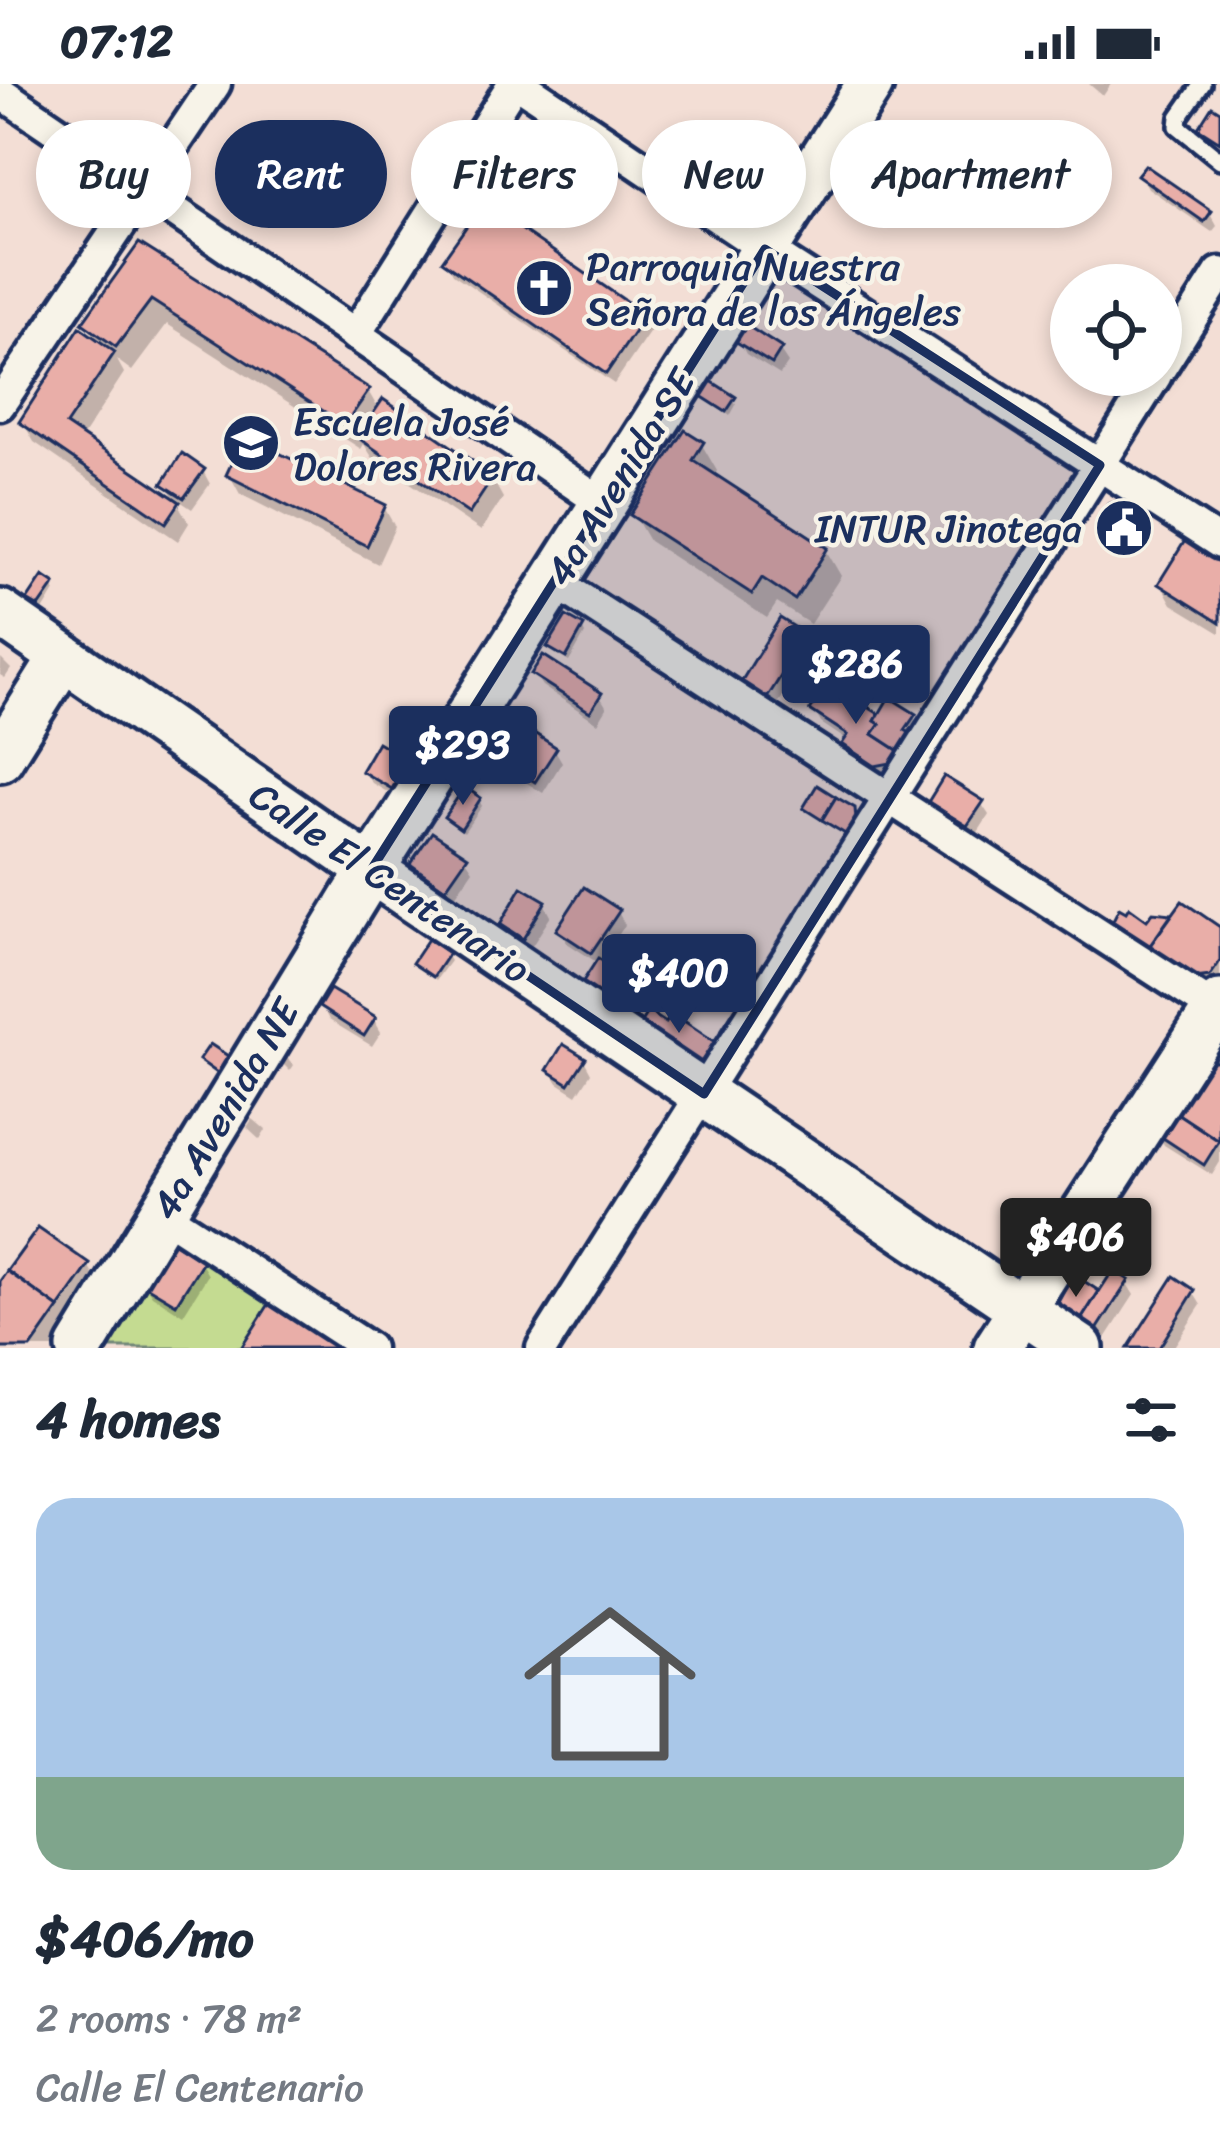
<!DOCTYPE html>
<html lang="en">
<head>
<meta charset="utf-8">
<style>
	body { margin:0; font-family:Sriracha,sans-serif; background:#f6f6f7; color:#1f2937; height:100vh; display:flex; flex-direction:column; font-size:45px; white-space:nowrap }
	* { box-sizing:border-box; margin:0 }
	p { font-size:39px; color:#747a83 }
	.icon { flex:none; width:66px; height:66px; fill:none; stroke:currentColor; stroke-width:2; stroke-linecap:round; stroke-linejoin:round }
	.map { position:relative; height:1264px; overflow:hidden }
	.side { display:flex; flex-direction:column; background:#fff; flex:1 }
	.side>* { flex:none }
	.guide { position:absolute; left:36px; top:36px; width:1149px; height:108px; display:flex; gap:24px }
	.fabs { position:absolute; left:1050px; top:180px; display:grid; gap:24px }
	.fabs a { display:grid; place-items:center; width:132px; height:132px; border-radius:50%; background:#fff; box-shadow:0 6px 18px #0003; font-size:60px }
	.price { position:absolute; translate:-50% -102px; padding:0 27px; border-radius:12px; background:#1b2f5e; color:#fff; font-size:39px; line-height:78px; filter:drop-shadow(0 3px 6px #0008) }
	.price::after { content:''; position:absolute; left:50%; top:72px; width:36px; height:27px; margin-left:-18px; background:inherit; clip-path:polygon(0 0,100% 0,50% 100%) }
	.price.selected { background:#222; color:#fff }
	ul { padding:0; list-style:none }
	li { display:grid; align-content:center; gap:24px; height:636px; padding:0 36px }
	li span { display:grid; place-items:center; height:372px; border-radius:36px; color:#555 }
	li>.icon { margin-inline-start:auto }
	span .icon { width:216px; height:216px; fill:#fffc; stroke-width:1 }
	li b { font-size:51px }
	h2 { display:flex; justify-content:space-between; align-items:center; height:144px; padding:0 36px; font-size:51px }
	.chip { padding:0 42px; border-radius:54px; background:#fff; box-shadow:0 6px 18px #0003; font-size:42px; line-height:108px }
	.chip.selected { background:#1b2f5e; color:#fff }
	.status { display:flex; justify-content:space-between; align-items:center; height:84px; padding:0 60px; background:#fff; direction:ltr }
	.status svg { height:33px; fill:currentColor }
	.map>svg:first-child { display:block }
	.green { fill:#c4db91; stroke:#708578; stroke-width:3 }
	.shadow { fill:#0003 }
	.building { fill:#e9aea8; stroke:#1b2f5e; stroke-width:3 }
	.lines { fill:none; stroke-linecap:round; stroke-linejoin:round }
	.lane-casing { stroke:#1b2f5e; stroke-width:24 }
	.street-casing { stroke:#1b2f5e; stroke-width:39 }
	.secondary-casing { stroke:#1b2f5e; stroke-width:54 }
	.lane { stroke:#f7f3e8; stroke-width:15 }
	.street { stroke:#f7f3e8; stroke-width:30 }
	.secondary { stroke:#f7f3e8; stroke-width:45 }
	.marked { fill:#1b2f5e; fill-opacity:0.2; stroke:#1b2f5e; stroke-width:9; stroke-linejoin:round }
	.labels { text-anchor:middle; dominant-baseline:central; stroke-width:9; stroke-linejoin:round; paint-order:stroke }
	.poi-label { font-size:39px; fill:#1b2f5e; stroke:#f7f3e8; text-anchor:start }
	.street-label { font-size:39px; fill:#1b2f5e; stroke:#f7f3e8 }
</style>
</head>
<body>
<div class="status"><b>07:12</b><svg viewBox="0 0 49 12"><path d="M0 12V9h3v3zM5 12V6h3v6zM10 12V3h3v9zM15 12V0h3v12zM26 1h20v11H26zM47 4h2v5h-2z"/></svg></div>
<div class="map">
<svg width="1220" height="1264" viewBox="0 0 1220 1264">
	<rect width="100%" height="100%" fill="#f3ded5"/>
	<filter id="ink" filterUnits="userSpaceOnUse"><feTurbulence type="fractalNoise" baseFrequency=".00833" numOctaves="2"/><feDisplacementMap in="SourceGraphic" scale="24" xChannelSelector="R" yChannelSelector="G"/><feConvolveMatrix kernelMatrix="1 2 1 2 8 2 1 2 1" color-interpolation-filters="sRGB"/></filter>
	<g filter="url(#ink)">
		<path class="green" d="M163,1146L345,1264H88Z"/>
		<g class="shadow">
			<path d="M1089,0H1111L1103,12Z"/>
			<path d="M1141,91L1210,129L1217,142L1212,148L1148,104Z"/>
			<path d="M140,163L368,307L379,326L492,394L503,414L481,447L372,373L364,360L361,365L167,240L132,287L117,276L124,289L81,355L177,419L166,400L203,387L210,400L192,425L174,413L189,439L178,457L34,358L23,338L98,259L86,239Z"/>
			<path d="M446,177L644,233L651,246L614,300L453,190Z"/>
			<path d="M739,257L780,267L788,279L780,291L746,270Z"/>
			<path d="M705,312L733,315L736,321L730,332Z"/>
			<path d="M702,361L717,387L713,393L826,466L841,492L810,540L777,519L767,534L649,457L634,431Z"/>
			<path d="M229,390L384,423L395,443L378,480L240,410Z"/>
			<path d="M1102,434L1140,435L1147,448L1135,465L1109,447Z"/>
			<path d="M1220,480V549L1172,520L1161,500Z"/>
			<path d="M52,502L55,507L43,527L34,521L31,516Z"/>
			<path d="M582,544L585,550L569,578L554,569L551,563Z"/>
			<path d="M805,553L812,565L775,625L752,611L744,598Z"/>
			<path d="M1,575L11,585L5,594L0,591Z"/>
			<path d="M534,590L600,612L607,624L598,639L542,602Z"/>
			<path d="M844,611L880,635L914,633L921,645L898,691L884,693L853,672L845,660L848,657L821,639L814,626L836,622Z"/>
			<path d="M555,666L562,678L543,709L503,684L495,697L474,680Z"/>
			<path d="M406,679L413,691L399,715L372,699L364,687Z"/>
			<path d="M479,716L482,722L464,748L451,739L447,733Z"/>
			<path d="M932,718L981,719L989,731L975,753L939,730Z"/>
			<path d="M465,774L473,786L453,815L421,793L413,781Z"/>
			<path d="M544,819L551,832L530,865L510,853L503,840Z"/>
			<path d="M618,828L625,841L600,879L622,893L629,906L614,930L591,915L598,879L567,859L560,846Z"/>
			<path d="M1154,831L1220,846V911L1123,850L1115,838L1148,840Z"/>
			<path d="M446,871L450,877L436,896L416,879Z"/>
			<path d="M322,923L374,936L381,948L372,962L329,936Z"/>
			<path d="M667,943L713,960L720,972L709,988L650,953Z"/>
			<path d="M286,973L294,981L290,987L282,979Z"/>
			<path d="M1205,974L1220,984V1078L1212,1091L1164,1061L1157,1048Z"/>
			<path d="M584,976L591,989L577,1011L558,999L550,986Z"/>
			<path d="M253,1035L266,1046L260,1056L247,1044Z"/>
			<path d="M201,1179L208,1191L183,1231L152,1211L144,1199Z"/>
			<path d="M88,1182L99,1201L55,1264H0V1202Z"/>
			<path d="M1074,1194L1100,1211L1126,1198L1134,1211L1101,1262L1067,1241Z"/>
			<path d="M1174,1196L1193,1208L1201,1221L1173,1264H1131Z"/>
		</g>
		<g class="building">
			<path d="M1212,22L1220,27V58L1198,44Z"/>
			<path d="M1145,81L1212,127L1204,138L1137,91Z"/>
			<path d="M483,119L646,231L606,290L442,177Z"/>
			<path d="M139,159L370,305L345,341L151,216L116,263L82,239Z"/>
			<path d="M746,241L782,264L772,280L735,257Z"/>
			<path d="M80,243L115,268L66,341L180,418L166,439L19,338Z"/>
			<path d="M711,297L736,313L726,328L701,312Z"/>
			<path d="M383,315L494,392L469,430L357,353Z"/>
			<path d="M685,346L704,358L693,376L828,464L795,516L762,494L752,510L630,431Z"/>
			<path d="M244,352L386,421L367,462L226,391Z"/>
			<path d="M182,369L205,385L184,414L162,400Z"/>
			<path d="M1118,417L1142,433L1128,454L1098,434L1108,420Z"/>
			<path d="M1186,455L1220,476V539L1158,500Z"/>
			<path d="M43,492L55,500L39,523L27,516Z"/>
			<path d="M566,532L584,542L566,574L547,563Z"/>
			<path d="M780,534L807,551L767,614L741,598Z"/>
			<path d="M543,571L602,609L590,628L531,590Z"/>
			<path d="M843,607L879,630L875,637L880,640L873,650L899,667L891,679L875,682L842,660L848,651L810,626L822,609L835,618Z"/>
			<path d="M889,613L916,630L905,646L910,649L899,667L873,650L880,640L875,637Z"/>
			<path d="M511,634L557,664L535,698L489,669Z"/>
			<path d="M378,658L408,676L392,705L361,687Z"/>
			<path d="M481,664L502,677L491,694L471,680Z"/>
			<path d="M944,692L984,717L967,742L928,718Z"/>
			<path d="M817,701L836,713L822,736L803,724Z"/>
			<path d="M465,703L481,714L461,745L444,733Z"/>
			<path d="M836,713L855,724L856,736L847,751L822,736Z"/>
			<path d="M432,748L468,772L445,805L410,780Z"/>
			<path d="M522,803L546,817L523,855L500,840Z"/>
			<path d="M584,803L620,826L591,869L556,846Z"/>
			<path d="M1182,817L1220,843V877L1210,892L1195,894L1148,864Z"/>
			<path d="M1129,823L1147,836L1153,828L1172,830L1148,864L1112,838L1119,824L1126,828Z"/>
			<path d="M428,855L449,869L433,893L412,879Z"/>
			<path d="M598,874L624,891L606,919L580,902Z"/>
			<path d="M330,905L376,933L364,952L319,923Z"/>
			<path d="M648,927L666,939L672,929L715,958L701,978L695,977L639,941Z"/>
			<path d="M210,960L231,974L220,991L199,976Z"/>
			<path d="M563,960L586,974L569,1000L547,986Z"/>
			<path d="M1204,970L1220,980L1219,1057L1169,1024Z"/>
			<path d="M1169,1024L1219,1057L1204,1081L1154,1048Z"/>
			<path d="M38,1144L90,1180L59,1224L7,1187Z"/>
			<path d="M168,1155L203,1177L176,1220L141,1199Z"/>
			<path d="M1113,1186L1129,1196L1093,1252L1077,1242Z"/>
			<path d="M7,1187L59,1224L31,1264H0V1197Z"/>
			<path d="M1073,1190L1099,1207L1077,1242L1055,1224Z"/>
			<path d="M1174,1192L1195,1206L1164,1256L1159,1264H1128Z"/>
			<path d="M269,1220L338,1264H241Z"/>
		</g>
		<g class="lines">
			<defs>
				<path id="lane" d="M1202,0L1179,33L1178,42L1220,76"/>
				<g id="street">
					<path d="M520,0L765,165L1220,459"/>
					<path d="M0,8L604,420"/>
					<path d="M355,251L513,0"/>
					<path d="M1161,283L1220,189"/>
					<path d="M0,320L215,0"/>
					<path d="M554,497L1220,928"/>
					<path d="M161,1129L368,1264"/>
					<path d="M542,1264L1156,291"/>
				</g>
				<g id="secondary">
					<path d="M0,529L355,775L1080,1264"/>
					<path d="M0,674L63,573"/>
					<path d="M80,1264L371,786L870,0"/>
					<path d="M997,1264L1220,919"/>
				</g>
			</defs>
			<use href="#lane" class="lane-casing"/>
			<use href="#street" class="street-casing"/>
			<use href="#secondary" class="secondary-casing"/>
			<use href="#lane" class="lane"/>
			<use href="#street" class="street"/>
			<use href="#secondary" class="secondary"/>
		</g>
	</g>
	<path class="marked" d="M765,165L1100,381L704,1010L371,786Z"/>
	<defs>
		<symbol id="church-disc" viewBox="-11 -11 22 22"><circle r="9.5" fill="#1b2f5e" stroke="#f7f3e8"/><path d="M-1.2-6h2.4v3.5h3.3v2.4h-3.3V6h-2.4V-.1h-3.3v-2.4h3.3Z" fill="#fff"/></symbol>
		<symbol id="university-disc" viewBox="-11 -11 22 22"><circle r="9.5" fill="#1b2f5e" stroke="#f7f3e8"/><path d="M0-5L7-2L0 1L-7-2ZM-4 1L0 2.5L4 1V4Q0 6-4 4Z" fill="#fff"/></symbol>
		<symbol id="civic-disc" viewBox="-11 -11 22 22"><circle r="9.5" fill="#1b2f5e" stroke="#f7f3e8"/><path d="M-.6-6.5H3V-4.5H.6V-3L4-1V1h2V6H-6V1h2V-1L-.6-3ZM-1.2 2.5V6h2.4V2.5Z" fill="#fff"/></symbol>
	</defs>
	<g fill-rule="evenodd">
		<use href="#church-disc" x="511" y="171" width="66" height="66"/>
		<use href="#university-disc" x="218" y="326" width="66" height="66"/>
		<use href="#civic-disc" x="1091" y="411" width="66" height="66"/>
	</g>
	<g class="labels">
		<g class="poi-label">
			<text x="586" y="182">Parroquia Nuestra<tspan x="586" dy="45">Señora de los Ángeles</tspan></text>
			<text x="293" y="337">Escuela José<tspan x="293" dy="45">Dolores Rivera</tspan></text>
			<text x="1082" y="444" text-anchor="end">INTUR Jinotega</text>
		</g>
		<g class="street-label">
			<text transform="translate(620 393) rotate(-58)">4a Avenida SE</text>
			<text transform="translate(390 798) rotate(34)">Calle El Centenario</text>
			<text transform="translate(225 1025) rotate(-59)">4a Avenida NE</text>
		</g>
	</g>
</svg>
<div class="fabs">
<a><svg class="icon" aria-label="locate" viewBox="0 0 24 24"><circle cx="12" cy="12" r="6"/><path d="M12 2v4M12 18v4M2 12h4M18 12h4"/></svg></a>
</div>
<b class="price" style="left:856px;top:643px">$286</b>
<b class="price" style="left:463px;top:724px">$293</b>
<b class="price" style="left:679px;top:952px">$400</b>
<b class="price selected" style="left:1076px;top:1216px">$406</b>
<div class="guide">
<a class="chip">Buy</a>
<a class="chip selected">Rent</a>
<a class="chip">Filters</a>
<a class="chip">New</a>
<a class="chip">Apartment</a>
</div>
</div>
<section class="side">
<h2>4 homes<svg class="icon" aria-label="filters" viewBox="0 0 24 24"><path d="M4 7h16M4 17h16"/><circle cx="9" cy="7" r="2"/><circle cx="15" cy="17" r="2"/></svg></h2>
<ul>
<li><span style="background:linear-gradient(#a9c7e8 75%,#7fa58c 0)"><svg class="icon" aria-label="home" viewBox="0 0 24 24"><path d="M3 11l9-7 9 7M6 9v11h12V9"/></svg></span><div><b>$406/mo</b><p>2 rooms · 78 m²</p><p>Calle El Centenario</p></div></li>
</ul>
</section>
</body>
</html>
